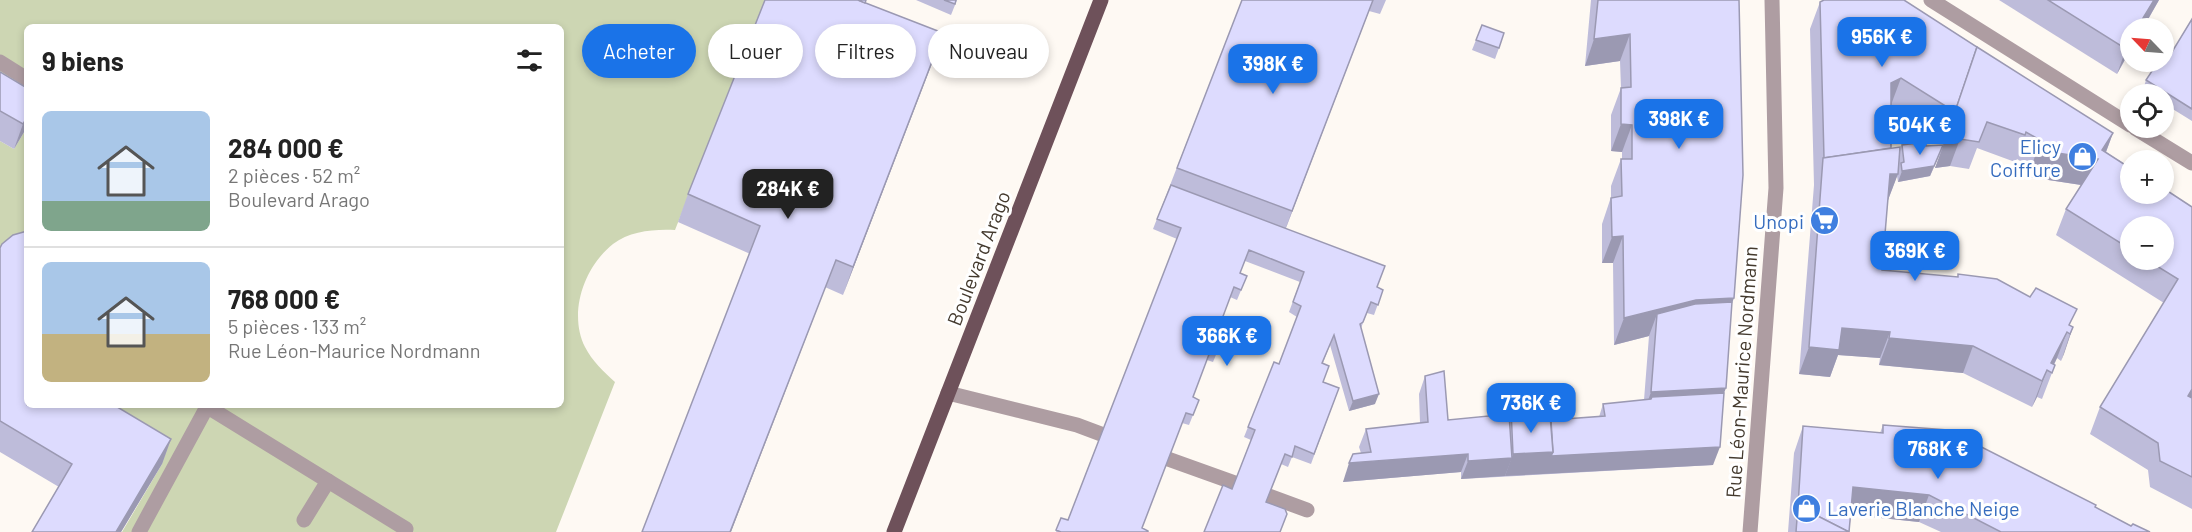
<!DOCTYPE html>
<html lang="fr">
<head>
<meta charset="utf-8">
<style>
	body { margin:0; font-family:Barlow,sans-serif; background:#f2f2f2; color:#222; height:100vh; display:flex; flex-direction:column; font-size:22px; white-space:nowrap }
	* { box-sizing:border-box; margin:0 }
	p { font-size:20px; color:#767676 }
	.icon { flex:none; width:33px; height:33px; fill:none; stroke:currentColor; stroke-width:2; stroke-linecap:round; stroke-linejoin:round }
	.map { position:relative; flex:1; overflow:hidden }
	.sheet { position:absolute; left:24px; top:24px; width:540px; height:384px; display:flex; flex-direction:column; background:#fff; border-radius:9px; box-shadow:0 3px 9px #0003 }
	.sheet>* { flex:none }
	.top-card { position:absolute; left:582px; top:24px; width:570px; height:54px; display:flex; gap:12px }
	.needle { width:39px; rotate:295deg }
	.tools { position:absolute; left:2120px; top:18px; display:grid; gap:12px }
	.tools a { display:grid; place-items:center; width:54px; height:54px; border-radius:50%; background:#fff; box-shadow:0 3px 9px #0003; font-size:30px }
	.price { position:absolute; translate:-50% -51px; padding:0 14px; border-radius:12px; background:#1a73e8; color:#fff; font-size:20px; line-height:39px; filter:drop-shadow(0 2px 3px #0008) }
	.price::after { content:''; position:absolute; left:50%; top:36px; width:18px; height:14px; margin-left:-9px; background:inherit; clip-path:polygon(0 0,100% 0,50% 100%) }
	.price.on { background:#222; color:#fff }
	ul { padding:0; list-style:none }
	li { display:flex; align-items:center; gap:18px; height:150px; padding:0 18px }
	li+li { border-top:2px solid #e0e0e0 }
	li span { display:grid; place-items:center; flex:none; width:168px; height:120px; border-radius:9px; color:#555 }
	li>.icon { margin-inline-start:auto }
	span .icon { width:72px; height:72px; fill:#fffc; stroke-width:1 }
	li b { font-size:26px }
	h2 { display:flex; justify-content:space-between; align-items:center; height:72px; padding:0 18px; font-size:26px }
	.chip { padding:0 21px; border-radius:27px; background:#fff; box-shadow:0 3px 9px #0003; font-size:21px; line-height:54px }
	.chip.on { background:#1a73e8; color:#fff }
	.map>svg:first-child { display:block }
	.green { fill:#cdd6b3 }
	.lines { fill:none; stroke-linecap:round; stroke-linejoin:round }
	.minor { stroke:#ae9da2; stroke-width:15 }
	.major { stroke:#6e515a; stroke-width:15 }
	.wall { fill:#bebcda; fill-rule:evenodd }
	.shaded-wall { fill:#9b99b2 }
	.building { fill:#dddbfe; stroke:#9b99b2; stroke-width:1.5 }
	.labels { text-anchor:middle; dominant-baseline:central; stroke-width:6; stroke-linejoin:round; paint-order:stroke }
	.shop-label { font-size:20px; fill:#366cbe; stroke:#fff; text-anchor:end }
	.street-label { font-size:20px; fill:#443a2e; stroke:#fff }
</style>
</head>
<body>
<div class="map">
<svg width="2192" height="532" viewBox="0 0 2192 532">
	<rect width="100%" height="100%" fill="#fef9f3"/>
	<g class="green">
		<path d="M0,0H766L675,230C654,229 630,231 613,244C584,267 568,313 585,347C592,361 604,372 615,382L556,532H122L162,464L61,405H561V27H27V118L0,102Z"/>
		<path d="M27,127V256L0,263V141L14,149Z"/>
	</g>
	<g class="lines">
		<g class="minor">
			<path d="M1931,0L2130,125"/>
			<path d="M0,62L27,79"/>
			<path d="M2135,128L2192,163"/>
			<path d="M948,393L1077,425L1101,434"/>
			<path d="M208,407L406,529"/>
			<path d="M1168,459L1235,483"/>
			<path d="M1269,496L1307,510"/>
			<path d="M304,520L328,481"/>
			<path d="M139,532L208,405"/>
			<path d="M1750,532L1776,188L1772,0"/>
		</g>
		<path class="major" d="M894,532L1101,0"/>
	</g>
	<g class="wall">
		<path d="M916,0H957L951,15Z"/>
		<path d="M1242,0H1386L1380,14L1369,11L1286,228L1377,287L1383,290L1374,315L1367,313L1361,328L1375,404L1349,411L1330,345L1323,363V382L1339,388L1311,464L1292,457L1288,467L1281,464L1232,489L1251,440L1244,437L1248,427L1279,364L1297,317L1289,312L1300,282L1245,261L1240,273L1247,276L1237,300L1230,297L1216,335L1223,338L1213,362L1207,360L1193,397L1195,410L1189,425L1182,423L1142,528L1148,532H1056L1061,518L1068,520L1177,239L1153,229Z"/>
		<path d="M1591,0H1739L1732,302L1724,393L1713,465L1461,479V472L1343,482L1361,453L1359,447L1366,429L1420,423L1419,394L1425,376L1448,420L1509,414L1511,409L1519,417L1551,420L1599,417L1603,404L1644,400L1649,336L1614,345L1613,263H1602V224L1611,197V186L1621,159H1622V152L1611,151V115L1621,88L1620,61L1585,66Z"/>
		<path d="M1999,0H2159L2117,74Z"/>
		<path d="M1820,2L2113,133L2106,152L2192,207V509L2150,487L2148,470L2090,434L2100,407L2164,303L2056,235L2066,209L2081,185L2028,177L2030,167L2017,159L2015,162L1977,148L1969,169L1950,166L1935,168L1942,150L1930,176L1898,182L1897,176L1888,200L1882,270L2073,327L2061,361L2057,358L2054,365H2055L2042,399L2037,397L2032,407L1963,373L1879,365L1880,358L1838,355L1830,377L1799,374L1814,185L1810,29ZM1891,105L1945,139L1943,145L1926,146L1902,145L1899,151L1891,149ZM2130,226L2163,260H2130Z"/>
		<path d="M866,3L943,33L843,295L678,222L688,194Z"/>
		<path d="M2192,19V121L2163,103V94H2150L2143,90L2146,80L2169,57Z"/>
		<path d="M1482,25L1499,48L1495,59L1472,50Z"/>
		<path d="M0,72L27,127L14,149L0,141Z"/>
		<path d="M0,248L27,405L171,439L162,464L121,532H32L59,487L0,452Z"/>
		<path d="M1883,425L2095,507L2131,526L2150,532H1941L1919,522L1851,515L1849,532H1788L1794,453L1803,426L1880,433Z"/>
	</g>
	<g class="shaded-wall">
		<path d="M1373,0L1282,238L1292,211Z"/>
		<path d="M2154,0H2159L2143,28H2137Z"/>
		<path d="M943,33L933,61L843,295L853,267Z"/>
		<path d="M1630,34L1620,61L1585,66L1594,39Z"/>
		<path d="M2130,41V50L2117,74L2126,49Z"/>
		<path d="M1901,78L1891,105V83Z"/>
		<path d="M27,117V127L14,149L23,124Z"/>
		<path d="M1621,124L1632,125L1622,152L1611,151Z"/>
		<path d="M2113,133L2103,160L2102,150Z"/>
		<path d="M1960,139L1950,166L1935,168L1945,141Z"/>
		<path d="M1943,145L1930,176L1898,182L1902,171Z"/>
		<path d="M2037,150L2098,159L2088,186L2028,177Z"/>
		<path d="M1890,174H1898L1888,200H1880Z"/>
		<path d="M1623,236L1613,263H1602L1612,237Z"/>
		<path d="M836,260L731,532H730Z"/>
		<path d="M1734,298L1724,325L1657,314L1649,336L1614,345L1624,318L1696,300Z"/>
		<path d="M2073,327L2064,354L2061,361L2070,334Z"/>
		<path d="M1842,328L1890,332L1880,358L1838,355L1830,377L1799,374L1809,347Z"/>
		<path d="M2067,332L2057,358L2050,372L2051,363Z"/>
		<path d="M1889,338L1973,346L1963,373L1879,365Z"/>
		<path d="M2047,370L2037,397L2032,407L2042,381Z"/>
		<path d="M1726,388L1717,411L1652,397L1645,415H1643L1651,392Z"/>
		<path d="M2192,389V400L2188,396Z"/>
		<path d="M1379,394L1375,404L1349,411L1353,401Z"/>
		<path d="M171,439L162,464L121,532H116Z"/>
		<path d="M1720,447L1713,465L1505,476L1513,454L1553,452Z"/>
		<path d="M1468,454L1461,472L1343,482L1349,463Z"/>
		<path d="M1512,458L1505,476L1461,479L1468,461Z"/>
		<path d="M1853,487L1929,495L1919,522L1844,514Z"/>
	</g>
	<g class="building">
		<path d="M765,0H858L943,33L853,267L836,260L730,532H642L760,226L688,194Z"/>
		<path d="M858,0H866L865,3Z"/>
		<path d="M944,0H956L955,4Z"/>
		<path d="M1242,0H1373L1292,211L1177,168Z"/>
		<path d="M1598,0H1739L1743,175L1734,298L1696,300L1624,318L1623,236L1612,237L1611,198L1622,196L1621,159H1632V125L1621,124V88L1631,87L1630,34L1594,39Z"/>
		<path d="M1824,0H1904L1977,47L1955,112L1901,78L1891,83V148L1824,158L1820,2Z"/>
		<path d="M2048,0H2154L2137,28H2130V41L2126,49Z"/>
		<path d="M2192,19V109L2146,80L2158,62H2163V53L2169,57Z"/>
		<path d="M1482,25L1504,33L1499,48L1476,40Z"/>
		<path d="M1977,47L2113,133L2102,150L2130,168V194H2163V188L2192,207V389L2188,396L2192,398V477L2160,461L2158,443L2100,407L2178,279L2147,260H2163V226H2130V249L2066,209L2098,159L2037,150L2040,140L2026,132L2025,135L1987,122L1979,142L1960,139L1945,141Z"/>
		<path d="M0,72L27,88V117L23,124L0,111Z"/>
		<path d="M1925,142L1926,146L1943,145L1934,166L1902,171L1901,163L1904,162L1902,145Z"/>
		<path d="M1900,147L1898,174H1890L1882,270L1958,277V274L1997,279L2030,297L2036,288L2077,309L2069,325L2073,327L2070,334L2067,332L2051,363L2055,365L2052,373L2047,370L2042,381L1973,346L1889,338L1890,332L1842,328L1839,350L1809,347L1823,158Z"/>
		<path d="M1171,185L1385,266L1377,287L1383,290L1378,305L1371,302L1363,322L1360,324L1379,394L1353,401L1334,335L1322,363L1329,366L1323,382L1339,388L1314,454L1295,446L1292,457L1285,454L1266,502L1285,509L1287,514L1280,532H1204L1223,485L1232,489L1255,430L1248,427L1274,362L1279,364L1301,306L1293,302L1304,272L1249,250L1240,273L1247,276L1241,290L1234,287L1216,335L1223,338L1217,352L1211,349L1193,397L1199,400L1193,415L1186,413L1142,528L1148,531V532H1061L1056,530L1061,518L1068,520L1181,228L1157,219Z"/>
		<path d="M27,231V405H114L171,439L116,532H32L72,464L0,421V248L2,244L13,235Z"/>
		<path d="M1732,302L1726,388L1651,392L1657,314L1695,304Z"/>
		<path d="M1444,371L1448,420L1509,414L1512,458L1468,461V454L1349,463L1353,454L1371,452L1366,429L1428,422L1425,376Z"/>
		<path d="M1724,393L1720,447L1551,456L1553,452L1551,420L1605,416L1603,404L1651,399L1652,397Z"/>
		<path d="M1511,409H1517L1519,417L1550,415L1553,452L1513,454Z"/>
		<path d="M1883,425L1948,430L2096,505L2095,507L2131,526L2133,524L2150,532H2001L1929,495L1853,487L1849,532L1798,506L1803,426L1883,433Z"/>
		<path d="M1798,506L1849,532H1796Z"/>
	</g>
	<defs>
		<symbol id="shop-disc" viewBox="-11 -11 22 22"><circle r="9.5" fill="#3f7fe0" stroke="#fff"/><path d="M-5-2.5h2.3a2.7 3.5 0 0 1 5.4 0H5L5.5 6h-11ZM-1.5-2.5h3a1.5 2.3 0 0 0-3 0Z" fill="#fff"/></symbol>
		<symbol id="supermarket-disc" viewBox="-11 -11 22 22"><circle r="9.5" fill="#3f7fe0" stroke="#fff"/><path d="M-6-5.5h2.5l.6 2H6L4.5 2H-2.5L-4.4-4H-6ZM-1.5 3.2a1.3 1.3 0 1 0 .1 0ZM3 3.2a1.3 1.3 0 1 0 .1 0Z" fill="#fff"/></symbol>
	</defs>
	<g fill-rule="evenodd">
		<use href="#shop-disc" x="2066" y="140" width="33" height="33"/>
		<use href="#supermarket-disc" x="1808" y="204" width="33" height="33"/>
		<use href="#shop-disc" x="1790" y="492" width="33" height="33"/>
	</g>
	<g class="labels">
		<g class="shop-label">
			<text x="2061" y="146">Elicy<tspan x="2061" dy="23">Coiffure</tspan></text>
			<text x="1804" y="221">Unopi</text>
			<text x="1827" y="508" text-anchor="start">Laverie Blanche Neige</text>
		</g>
		<g class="street-label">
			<text transform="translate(978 258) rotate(-69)">Boulevard Arago</text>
			<text transform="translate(1741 372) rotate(-86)">Rue Léon-Maurice Nordmann</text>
		</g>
	</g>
</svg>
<div class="tools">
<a><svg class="needle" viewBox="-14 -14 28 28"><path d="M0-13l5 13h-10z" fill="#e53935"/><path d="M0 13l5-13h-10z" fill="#767676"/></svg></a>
<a><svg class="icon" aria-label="locate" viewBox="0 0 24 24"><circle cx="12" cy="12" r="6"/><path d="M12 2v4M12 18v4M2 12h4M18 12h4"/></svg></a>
<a>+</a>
<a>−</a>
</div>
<b class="price" style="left:1882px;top:68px">956K €</b>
<b class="price" style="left:1273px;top:95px">398K €</b>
<b class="price" style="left:1679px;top:150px">398K €</b>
<b class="price" style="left:1920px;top:156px">504K €</b>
<b class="price on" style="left:788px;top:220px">284K €</b>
<b class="price" style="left:1915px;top:282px">369K €</b>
<b class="price" style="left:1227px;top:367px">366K €</b>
<b class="price" style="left:1531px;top:434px">736K €</b>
<b class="price" style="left:1938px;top:480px">768K €</b>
<div class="top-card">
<a class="chip on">Acheter</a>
<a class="chip">Louer</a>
<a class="chip">Filtres</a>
<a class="chip">Nouveau</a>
</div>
<section class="sheet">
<h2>9 biens<svg class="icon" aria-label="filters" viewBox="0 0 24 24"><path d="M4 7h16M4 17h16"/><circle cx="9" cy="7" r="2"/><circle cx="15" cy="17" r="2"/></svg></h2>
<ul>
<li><span style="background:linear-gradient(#a9c7e8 75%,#7fa58c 0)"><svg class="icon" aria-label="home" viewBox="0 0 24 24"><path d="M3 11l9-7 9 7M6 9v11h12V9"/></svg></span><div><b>284 000 €</b><p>2 pièces · 52 m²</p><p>Boulevard Arago</p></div></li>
<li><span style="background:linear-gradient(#a9c7e8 60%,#c2b280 0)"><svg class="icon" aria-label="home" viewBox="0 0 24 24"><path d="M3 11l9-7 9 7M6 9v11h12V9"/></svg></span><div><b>768 000 €</b><p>5 pièces · 133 m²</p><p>Rue Léon-Maurice Nordmann</p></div></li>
</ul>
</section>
</div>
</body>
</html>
